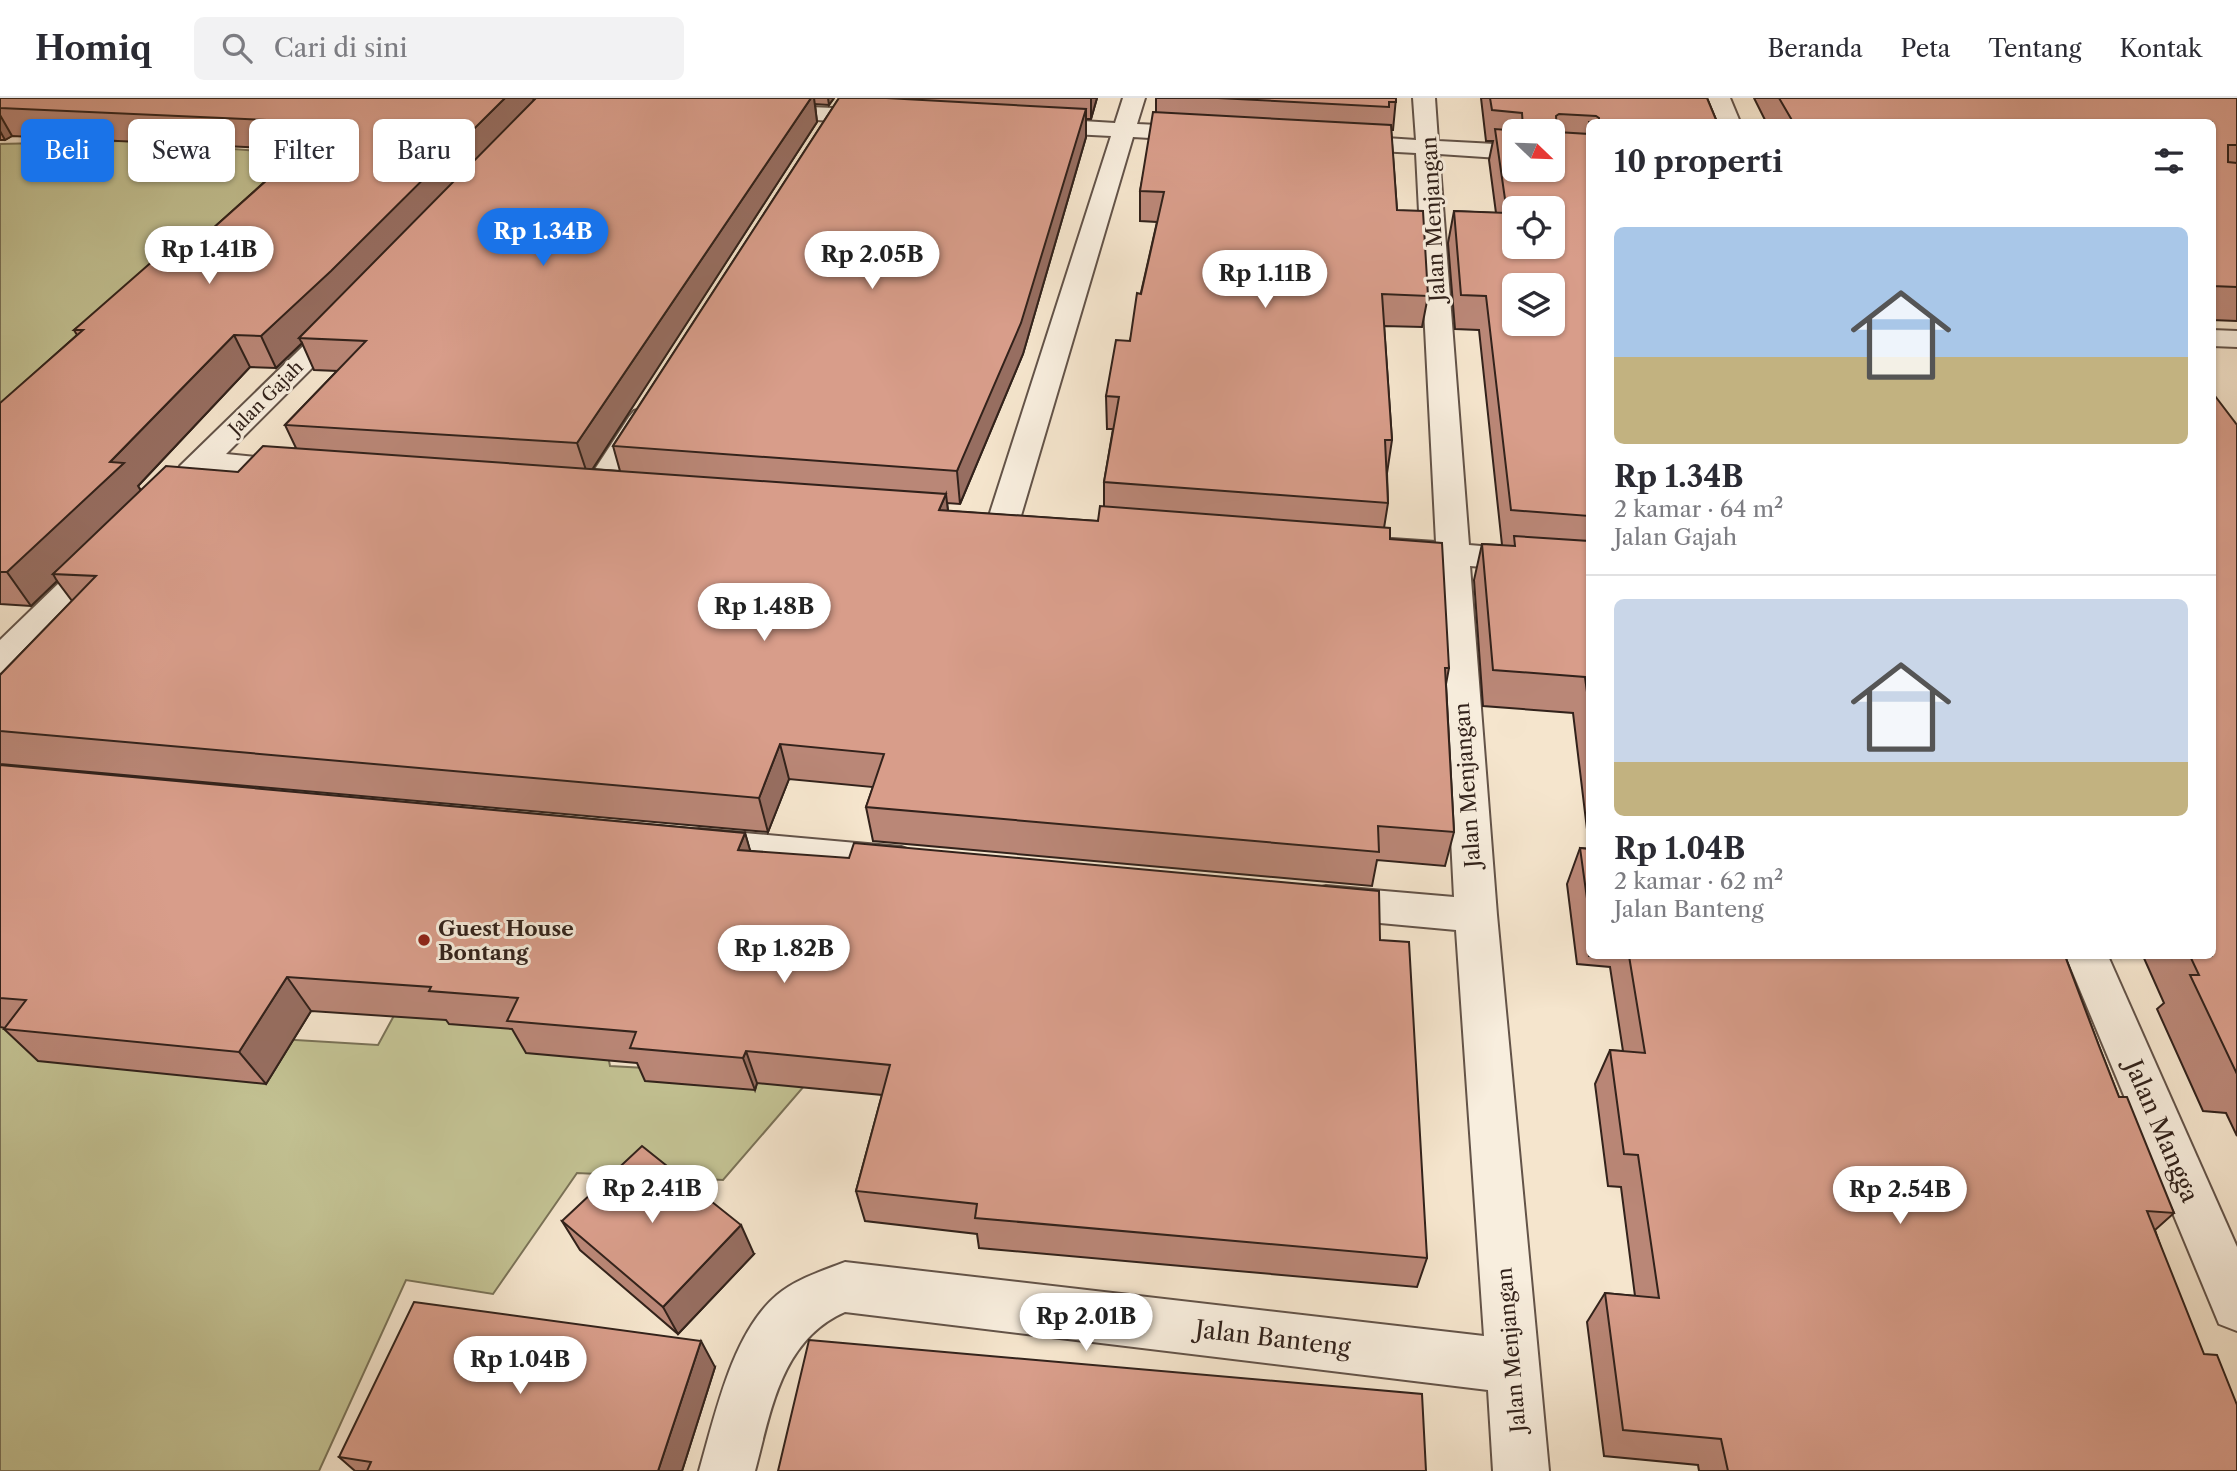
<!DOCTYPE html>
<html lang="id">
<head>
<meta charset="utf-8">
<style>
	body { margin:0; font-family:"Libre Caslon Text",serif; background:#f2f2f3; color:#2b2b33; height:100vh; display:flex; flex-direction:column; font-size:26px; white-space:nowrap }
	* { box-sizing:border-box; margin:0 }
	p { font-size:23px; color:#7c7c81 }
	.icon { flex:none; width:38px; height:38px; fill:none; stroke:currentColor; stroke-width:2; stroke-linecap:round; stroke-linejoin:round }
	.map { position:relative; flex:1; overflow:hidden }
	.drawer { position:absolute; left:1586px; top:21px; width:630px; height:840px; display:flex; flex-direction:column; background:#fff; border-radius:10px; box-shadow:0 2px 5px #0004 }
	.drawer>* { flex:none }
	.hud { position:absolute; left:21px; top:21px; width:665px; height:63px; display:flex; gap:14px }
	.needle { width:46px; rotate:113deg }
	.controls { position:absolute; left:1502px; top:21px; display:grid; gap:14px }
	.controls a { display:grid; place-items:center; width:63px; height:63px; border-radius:10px; background:#fff; box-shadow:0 2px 5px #0004; font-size:35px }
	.price { position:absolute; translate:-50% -60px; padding:0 16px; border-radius:24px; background:#fff; color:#222; font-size:23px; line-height:46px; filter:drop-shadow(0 2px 4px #0008) }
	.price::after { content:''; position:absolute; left:50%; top:42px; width:21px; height:16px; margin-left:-10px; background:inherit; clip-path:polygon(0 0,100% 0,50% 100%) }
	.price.on { background:#1a73e8; color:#fff }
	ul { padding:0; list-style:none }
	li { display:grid; align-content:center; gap:14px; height:371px; padding:0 28px }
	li+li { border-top:2px solid #e1e1e2 }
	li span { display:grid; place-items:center; height:217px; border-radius:10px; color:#555 }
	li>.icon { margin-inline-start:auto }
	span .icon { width:126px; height:126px; fill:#fffc; stroke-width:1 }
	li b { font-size:30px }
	h2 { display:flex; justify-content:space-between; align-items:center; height:84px; padding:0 28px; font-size:30px }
	.tag { padding:0 24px; border-radius:10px; background:#fff; box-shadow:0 2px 5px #0004; font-size:24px; line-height:63px }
	.tag.on { background:#1a73e8; color:#fff }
	header { display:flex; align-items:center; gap:42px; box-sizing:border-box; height:98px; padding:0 35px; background:#fff; border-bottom:2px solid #e1e1e2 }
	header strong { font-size:33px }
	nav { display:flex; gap:38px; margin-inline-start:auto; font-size:24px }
	.search { width:490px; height:63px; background:#f2f2f3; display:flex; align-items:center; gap:18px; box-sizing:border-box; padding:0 24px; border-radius:10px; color:#7c7c81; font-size:26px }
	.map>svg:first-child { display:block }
	.green { fill:#c3c293; stroke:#7a7257; stroke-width:2 }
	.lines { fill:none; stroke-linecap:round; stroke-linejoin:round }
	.minor-casing { stroke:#635348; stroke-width:4 }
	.minor { fill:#f8eede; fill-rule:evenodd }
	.wall { fill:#ba8777; stroke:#32221b; stroke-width:2; fill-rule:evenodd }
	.shaded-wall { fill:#976e61; stroke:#32221b; stroke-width:2 }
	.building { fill:#d89d8a; stroke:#32221b; stroke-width:2; fill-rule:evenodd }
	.poi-dot { fill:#8f2418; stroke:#f8eede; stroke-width:2.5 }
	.labels { text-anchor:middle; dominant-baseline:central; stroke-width:6; stroke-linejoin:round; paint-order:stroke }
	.far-street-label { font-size:18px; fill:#32221b; stroke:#f8eede }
	.street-label { font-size:21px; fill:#32221b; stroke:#f8eede }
	.poi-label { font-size:21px; font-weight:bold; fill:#32221b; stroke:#f8eede; text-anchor:start }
	.near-street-label { font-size:24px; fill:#32221b; stroke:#f8eede }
</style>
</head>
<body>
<header>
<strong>Homiq</strong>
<div class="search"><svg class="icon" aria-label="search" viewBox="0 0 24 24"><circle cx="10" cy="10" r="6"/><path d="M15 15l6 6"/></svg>Cari di sini</div>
<nav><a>Beranda</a><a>Peta</a><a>Tentang</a><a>Kontak</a></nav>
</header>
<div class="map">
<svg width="2237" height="1373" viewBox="0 0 2237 1373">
	<rect width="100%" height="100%" fill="#f5e5cd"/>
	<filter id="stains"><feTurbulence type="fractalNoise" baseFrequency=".00286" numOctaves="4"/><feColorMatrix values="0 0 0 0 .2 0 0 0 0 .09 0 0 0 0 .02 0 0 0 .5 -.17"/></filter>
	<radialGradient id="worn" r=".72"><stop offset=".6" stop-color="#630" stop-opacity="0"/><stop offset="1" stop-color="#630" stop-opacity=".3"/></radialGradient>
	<g class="green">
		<path d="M242,40L232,51L319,57L0,317V46Z"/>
		<path d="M403,901L602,927L610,968L812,979L723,1082L577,1075L493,1196L406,1182L319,1373H0V924L378,947Z"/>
	</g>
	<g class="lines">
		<defs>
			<g id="minor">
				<path d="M1123,0H1145L1137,26L1201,29L1209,31L1212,36L1209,41L1201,43L1133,39L1020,421L1015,428L1004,431L993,428L988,421L1111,38L1034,34L1026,32L1023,27L1026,22L1034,20L1115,25Z"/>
				<path d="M1413,0H1435L1438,43L1514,47V61L1439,56L1469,447L1589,457V477L1470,468L1497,817L1549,1373H1493L1488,1292L845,1214C781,1242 771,1313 755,1373H699C715,1318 732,1235 777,1197C796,1181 822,1173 845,1164L1484,1238L1456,832L1326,820L1311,816L1305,804L1311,792L1326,788L1454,799L1437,465L1380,458L1376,451L1380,444L1392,441L1436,444L1416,55L1341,51L1333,49L1330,44L1333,39L1341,37L1416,42Z"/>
				<path d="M1708,0H1730L1740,24H1718Z"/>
				<path d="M764,7L879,12L887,14L890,19L887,24L879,26L756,18L753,13L756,8Z"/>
				<path d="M345,214L354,216L358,222L354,228L226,356L306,364L310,370L306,376L295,379L209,374C200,383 193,384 180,380L176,374L180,368L336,216Z"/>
				<path d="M2212,232L2237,233V249L2212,248Z"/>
				<path d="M644,310L654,313L659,319L614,391L609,398L598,400L587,398L582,391L629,319L634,313Z"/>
				<path d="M103,451L115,454L119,461L115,468L13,571L0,575V542L91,454Z"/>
				<path d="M699,731L901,749L915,754L921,765L915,776L901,781L699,761L685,757L679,746L685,735Z"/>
				<path d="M2066,858H2108L2237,1149V1233L2219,1226Z"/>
			</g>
		</defs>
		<use href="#minor" class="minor-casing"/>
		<use href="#minor" class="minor"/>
	</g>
	<g class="wall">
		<path d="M0,0H533L534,3L536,0H834L829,7L815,6L817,24L592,371L620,373L613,348L839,0H1097L1091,21H1086V39L1023,256L960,406L947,405L948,413L1098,423L1104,408V384L1113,331H1107L1106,298L1130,243L1157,124L1140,123V93L1156,14V0H1396L1393,32H1391L1397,112L1428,198L1422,229L1384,228L1392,342L1387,375L1388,405L1384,430L1449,570L1446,586L1454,734L1445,768L1377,762L1372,788L873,743L866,709L873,689L789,681L768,734L0,666V577L72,503L57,483L31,508L0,506V306L77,237L74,232L165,161L210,133L292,59L289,51L12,38L5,42H0ZM302,245L314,272L337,273L285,327L296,350L238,374L141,392L138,388L250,269L276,270Z"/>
		<path d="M1481,0H1707L1717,24H1589V748L1573,615L1483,608L1474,482L1482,446L1502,447L1479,232L1455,231L1448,145L1454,113L1496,115L1489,62L1493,43H1486Z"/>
		<path d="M1754,0H2237V223L2212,222V24H1766Z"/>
		<path d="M2237,327V1038L2226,1015L2203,1013L2157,911L2164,905L2143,858H2212Z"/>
		<path d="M0,667L745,735L750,753L1380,842L1427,1160L1417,1189L979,1150L977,1136L865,1123L856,1093L882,997L757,985L755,992L645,983L637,965L526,955L512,931L449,926L446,922L311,913L266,986L38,963L4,931L5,930L0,929Z"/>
		<path d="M1580,750L1589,751V858H2065L2099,948L2119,999L2174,1115L2155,1132L2237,1373H1699L1698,1367L1604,1358L1587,1224L1605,1195L1635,1198L1621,1089L1608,1088L1595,986L1610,952L1623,953L1610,869L1577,866L1567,786Z"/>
		<path d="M562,1123L754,1156L678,1236L580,1152Z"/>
		<path d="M715,1269L682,1373H355L339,1359Z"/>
	</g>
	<g class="shaded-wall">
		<path d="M505,0H533L535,6L299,240L302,245L276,270L261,238Z"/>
		<path d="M811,0H814L817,24L588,378L577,345Z"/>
		<path d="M828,0H834L829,7Z"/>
		<path d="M1091,0H1097L1091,21Z"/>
		<path d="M1086,11V39L1023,256L960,406L957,373Z"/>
		<path d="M0,17L12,38L5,42L0,33Z"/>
		<path d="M234,237L250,269L138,388L144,398L53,476L57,483L31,508L7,474L110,364Z"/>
		<path d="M946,396L950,430L939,412Z"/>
		<path d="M780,646L789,681L768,734L759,700Z"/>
		<path d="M745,735L755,769L738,752Z"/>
		<path d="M287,879L311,913L266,986L239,954Z"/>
		<path d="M746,953L757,985L755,992L743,960Z"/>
		<path d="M741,1127L754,1156L678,1236L663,1209Z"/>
		<path d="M701,1243L715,1269L682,1373H658Z"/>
	</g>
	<g class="building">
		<path d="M0,0H505L331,173L261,238L234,237L110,364L124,365L7,474H0V305L83,232H74L155,161H165L198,132L210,133L323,32L280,30L289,23L0,10Z"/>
		<path d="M536,0H811L577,345L285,327L366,243L299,240Z"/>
		<path d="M839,0H886L1086,11L1021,225L957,373L613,348Z"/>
		<path d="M1218,0H1396V4H1389V9Z"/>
		<path d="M1490,0H1707L1717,24H1599V20L1596,18L1559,16L1556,18L1557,34L1589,36V418L1511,412L1486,198L1461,197L1454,113L1507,115L1495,31L1520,33L1523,30L1522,15L1492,12ZM1514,33H1552V72H1514ZM1514,110H1552V149H1514ZM1514,187H1552V226H1514Z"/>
		<path d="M1779,0H2237V47H2228V64L2237,65V189L2212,188V24H1793Z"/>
		<path d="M1153,14L1391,27L1397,112L1423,113L1428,198L1382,196L1392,342H1385L1388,405L1104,384L1119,299L1106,298L1116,242L1130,243L1137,195L1141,196L1164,94L1140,93Z"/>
		<path d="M2212,294L2237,327V976L2190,877H2199L2190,858H2212Z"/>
		<path d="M263,348L946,396L939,412L1098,423L1100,408L1390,430V441L1442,445L1449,570H1445L1454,734L1378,728L1379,754L866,709L884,656L780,646L759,700L0,633V577L96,478L53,476L166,368L238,374Z"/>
		<path d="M1514,438L1589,443V609L1585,579L1493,572L1482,446L1515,448Z"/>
		<path d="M0,667L745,735L738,752L849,760L854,745L1379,793L1380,842L1409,844L1427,1160L975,1120L977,1106L856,1093L890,967L746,953L743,960L630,950L636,934L507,923L518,900L429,893L431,889L287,879L239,954L4,931L26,902L0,900Z"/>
		<path d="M1580,750L1589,751V815Z"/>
		<path d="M1629,858H2065L2099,948L2119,999H2127L2174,1115L2147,1113L2204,1256L2217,1257L2237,1307V1373H1728L1721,1341L1623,1332L1605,1195L1659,1200L1638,1057L1624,1056L1610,952L1645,955Z"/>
		<path d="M642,1048L741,1127L663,1209L562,1123Z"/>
		<path d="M414,1204L701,1243L658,1373H367L371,1364L339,1359Z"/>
		<path d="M809,1242L1422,1296L1426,1373H778Z"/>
	</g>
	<circle class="poi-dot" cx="424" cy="842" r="7"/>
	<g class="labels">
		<g class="far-street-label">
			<text transform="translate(266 300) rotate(-45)">Jalan Gajah</text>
		</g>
		<g class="street-label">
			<text transform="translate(1433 121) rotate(-93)">Jalan Menjangan</text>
			<text transform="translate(1467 687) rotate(-94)">Jalan Menjangan</text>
			<text transform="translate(1511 1252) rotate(-95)">Jalan Menjangan</text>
		</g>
		<g class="poi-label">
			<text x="438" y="830">Guest House<tspan x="438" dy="24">Bontang</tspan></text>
		</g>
		<g class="near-street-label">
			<text transform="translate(2162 1033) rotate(67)">Jalan Mangga</text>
			<text transform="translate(1273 1240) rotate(7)">Jalan Banteng</text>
		</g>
	</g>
	<rect width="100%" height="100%" filter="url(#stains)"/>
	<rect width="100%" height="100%" fill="url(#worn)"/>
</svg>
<div class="controls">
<a><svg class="needle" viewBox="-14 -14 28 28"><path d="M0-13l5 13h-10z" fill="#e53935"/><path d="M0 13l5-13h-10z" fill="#7c7c81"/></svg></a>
<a><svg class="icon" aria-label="locate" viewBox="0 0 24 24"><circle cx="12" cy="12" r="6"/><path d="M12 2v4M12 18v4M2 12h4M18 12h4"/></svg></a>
<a><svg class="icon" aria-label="layers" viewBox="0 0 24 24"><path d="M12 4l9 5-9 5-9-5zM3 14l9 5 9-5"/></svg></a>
</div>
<b class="price on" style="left:543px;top:170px">Rp 1.34B</b>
<b class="price" style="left:209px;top:188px">Rp 1.41B</b>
<b class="price" style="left:872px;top:193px">Rp 2.05B</b>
<b class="price" style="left:1265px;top:212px">Rp 1.11B</b>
<b class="price" style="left:764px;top:545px">Rp 1.48B</b>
<b class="price" style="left:784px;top:887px">Rp 1.82B</b>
<b class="price" style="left:652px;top:1127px">Rp 2.41B</b>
<b class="price" style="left:1900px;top:1128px">Rp 2.54B</b>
<b class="price" style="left:1086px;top:1255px">Rp 2.01B</b>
<b class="price" style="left:520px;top:1298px">Rp 1.04B</b>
<div class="hud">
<a class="tag on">Beli</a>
<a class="tag">Sewa</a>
<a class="tag">Filter</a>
<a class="tag">Baru</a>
</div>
<section class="drawer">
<h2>10 properti<svg class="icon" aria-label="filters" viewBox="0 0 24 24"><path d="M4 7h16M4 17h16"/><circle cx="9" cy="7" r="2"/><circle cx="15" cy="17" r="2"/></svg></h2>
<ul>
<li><span style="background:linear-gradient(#a9c7e8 60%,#c2b280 0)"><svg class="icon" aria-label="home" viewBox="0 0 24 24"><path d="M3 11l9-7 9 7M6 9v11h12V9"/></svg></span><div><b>Rp 1.34B</b><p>2 kamar · 64 m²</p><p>Jalan Gajah</p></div></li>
<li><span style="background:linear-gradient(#c9d6e8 75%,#c2b280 0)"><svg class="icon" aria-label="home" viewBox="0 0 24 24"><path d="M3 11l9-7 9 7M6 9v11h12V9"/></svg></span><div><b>Rp 1.04B</b><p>2 kamar · 62 m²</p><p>Jalan Banteng</p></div></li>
</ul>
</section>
</div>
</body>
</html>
